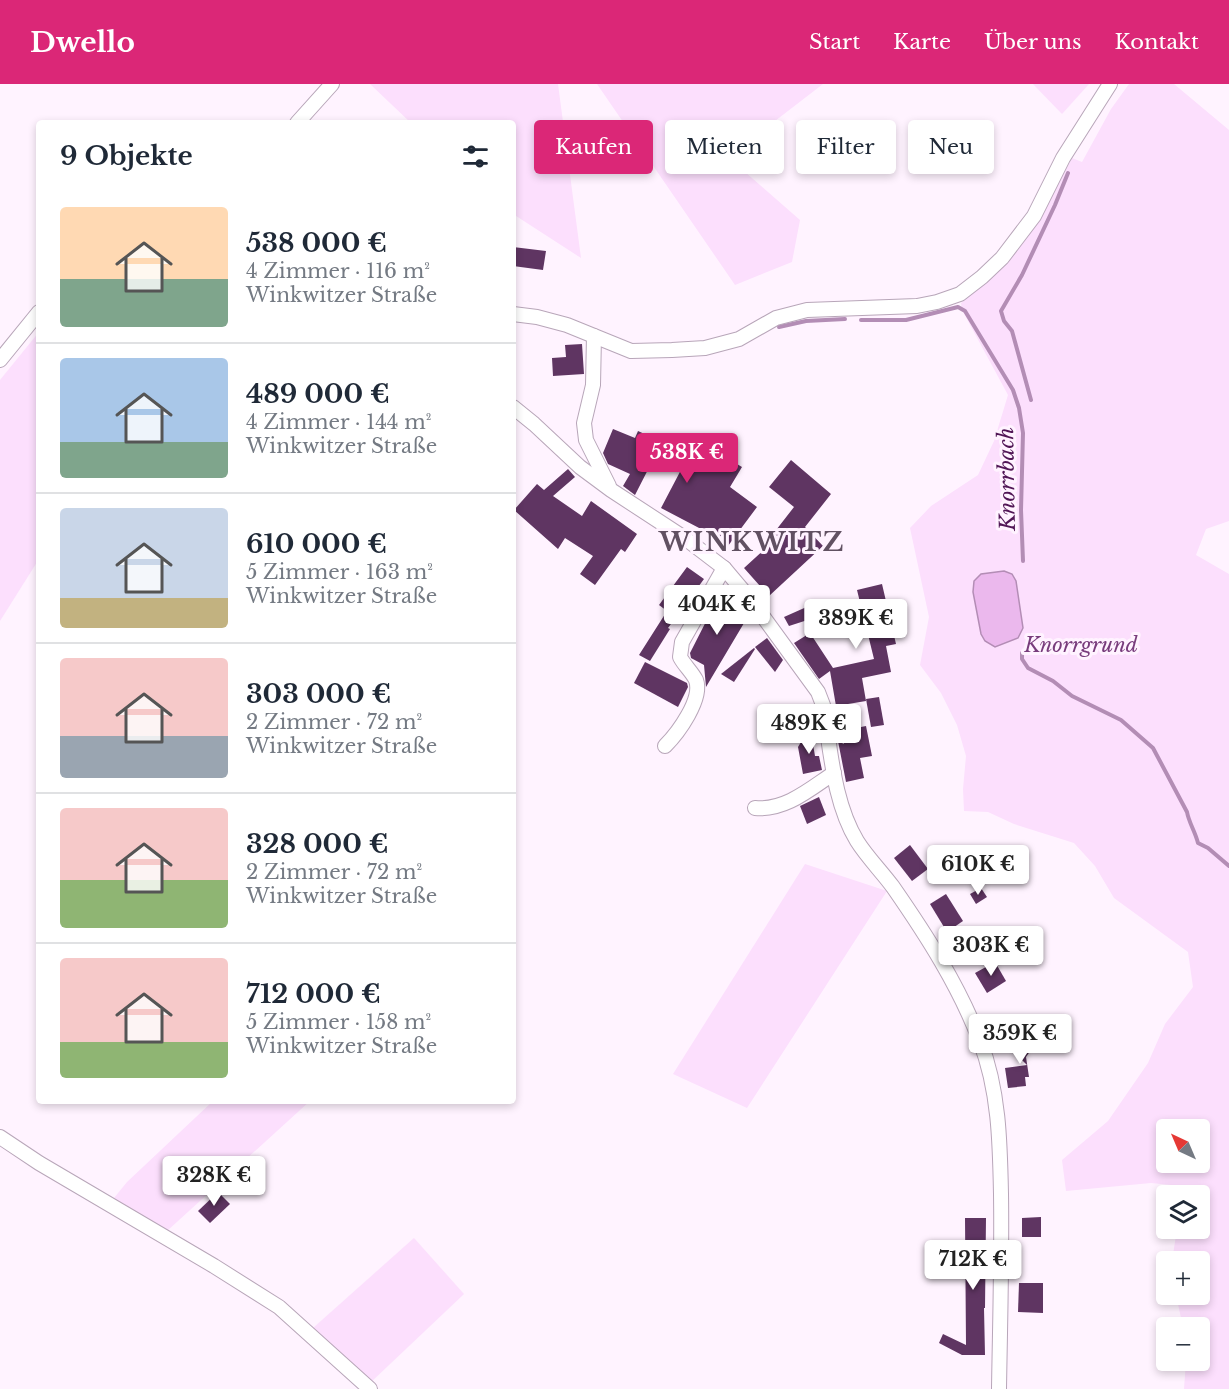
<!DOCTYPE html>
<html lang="de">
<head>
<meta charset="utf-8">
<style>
	body { margin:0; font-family:"Libre Baskerville",serif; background:#f6f6f7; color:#1f2937; height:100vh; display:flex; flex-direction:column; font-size:22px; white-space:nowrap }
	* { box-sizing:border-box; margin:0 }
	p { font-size:20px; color:#747a83 }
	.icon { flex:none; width:33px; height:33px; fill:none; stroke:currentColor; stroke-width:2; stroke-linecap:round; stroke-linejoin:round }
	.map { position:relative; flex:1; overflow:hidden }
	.panel { position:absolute; left:36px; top:36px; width:480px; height:984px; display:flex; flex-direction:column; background:#fff; border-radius:6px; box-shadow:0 3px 9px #0003 }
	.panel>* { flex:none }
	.hud { position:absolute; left:534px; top:36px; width:570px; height:54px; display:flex; gap:12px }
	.needle { width:39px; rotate:316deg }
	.controls { position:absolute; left:1156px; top:1035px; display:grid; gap:12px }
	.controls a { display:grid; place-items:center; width:54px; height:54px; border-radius:6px; background:#fff; box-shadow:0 3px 9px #0003; font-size:30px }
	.price { position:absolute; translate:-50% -51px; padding:0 14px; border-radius:6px; background:#fff; color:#222; font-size:20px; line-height:39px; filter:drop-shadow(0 2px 3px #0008) }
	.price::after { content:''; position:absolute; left:50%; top:36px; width:18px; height:14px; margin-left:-9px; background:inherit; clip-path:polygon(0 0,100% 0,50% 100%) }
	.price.current { background:#db2777; color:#fff }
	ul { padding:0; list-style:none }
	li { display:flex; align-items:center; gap:18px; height:150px; padding:0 24px }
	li+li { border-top:2px solid #e0e1e3 }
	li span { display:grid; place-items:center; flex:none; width:168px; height:120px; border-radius:6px; color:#555 }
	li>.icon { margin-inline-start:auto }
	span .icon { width:72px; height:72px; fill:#fffc; stroke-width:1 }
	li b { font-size:26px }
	h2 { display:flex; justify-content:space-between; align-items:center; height:72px; padding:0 24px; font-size:26px }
	.tag { padding:0 21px; border-radius:6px; background:#fff; box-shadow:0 3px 9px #0003; font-size:21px; line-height:54px }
	.tag.current { background:#db2777; color:#fff }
	header { display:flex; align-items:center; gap:36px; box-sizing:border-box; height:84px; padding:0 30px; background:#db2777; color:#fff }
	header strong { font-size:28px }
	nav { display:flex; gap:33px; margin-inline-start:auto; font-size:21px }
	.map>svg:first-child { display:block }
	.green { fill:#fcdffd; fill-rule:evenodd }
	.water { fill:#ebb8ed; stroke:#b38db5; stroke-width:1.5 }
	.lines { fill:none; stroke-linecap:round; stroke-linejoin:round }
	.stream { stroke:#b38db5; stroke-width:4 }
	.building { fill:#5f3562 }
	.minor-casing { stroke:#b8a6b9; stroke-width:16 }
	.minor { stroke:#fff; stroke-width:14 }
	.labels { text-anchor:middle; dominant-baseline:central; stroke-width:6; stroke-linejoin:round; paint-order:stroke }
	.park-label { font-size:20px; font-style:italic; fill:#783c7c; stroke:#fff3ff }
	.water-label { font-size:21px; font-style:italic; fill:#511656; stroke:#fff3ff }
	.district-label { font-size:26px; font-weight:bold; letter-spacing:1.5px; fill:#615162; stroke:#fff3ff }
</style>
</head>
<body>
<header>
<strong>Dwello</strong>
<nav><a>Start</a><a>Karte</a><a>Über uns</a><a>Kontakt</a></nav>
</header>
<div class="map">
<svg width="1229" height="1305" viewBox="0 0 1229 1305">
	<rect width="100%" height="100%" fill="#fff3ff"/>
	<g class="green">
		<path d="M370,0H558L581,174L513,130V39H411Z"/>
		<path d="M597,0H823L740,64L737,81L800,136L792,178L735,201Z"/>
		<path d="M1033,0H1089L1062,30Z"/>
		<path d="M1129,0H1174L1229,46V437L1206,445L1196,471L1229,490V1305H1184L1186,1277L1200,1276V1244L1183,1243L1176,1211L1200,1210V1178L1172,1177L1177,1145L1200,1144V1112L1179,1111L1171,1101L1151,1099L1066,1107L1062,1076L1108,1037L1148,979L1165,940L1193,903L1188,868L1114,814L1095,782L1074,759L1014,740L988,728L964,727L963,705L966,672L957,641L941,609L920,581L929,533L910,444L931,422L978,391L994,357L1008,311L962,226L961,219L1006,181L1040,136L1072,74L1082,78L1111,25ZM1167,1046H1200V1078H1167Z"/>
		<path d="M39,248V475L0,537V296Z"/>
		<path d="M805,780L887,807L747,1024L673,990Z"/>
		<path d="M213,1017H310L167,1147L114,1114L127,1098Z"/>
		<path d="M414,1154L464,1210L370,1299L313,1244Z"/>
	</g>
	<path class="water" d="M1004,487L1012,490L1016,497L1023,544L1018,554L995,563L985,557L981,550L973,508L974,497L981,490Z"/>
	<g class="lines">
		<g class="stream">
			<path d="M861,236H906L958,223L965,227L1013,306L1019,324L1023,349L1021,426L1023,477"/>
			<path d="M779,243L806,237L845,235"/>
			<path d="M1031,316L1012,247L1004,237L1001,227L1022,191L1055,121L1068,89"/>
			<path d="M1022,569V575L1028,584L1053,597L1072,612L1121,636L1153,664L1187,728C1189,739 1195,747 1198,759L1208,764L1229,782"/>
		</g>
	</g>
	<g class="building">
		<path d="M513,163L546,167L543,186L513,182Z"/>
		<path d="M582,260L584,290L553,292L552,274L566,273L565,261Z"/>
		<path d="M613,345L635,354L638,347L673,363L677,356L710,376L715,367L742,383L730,403L757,423L725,466L701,445L661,424L682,384L657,368L635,411L623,402L630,390L608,380L603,369Z"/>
		<path d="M791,376L831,410L805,443L823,462L769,512L744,484L777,454L773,450L794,423L769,403Z"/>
		<path d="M568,385L575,393L553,412L582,432L591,417L637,450L625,468L621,465L595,501L580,490L593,472L565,454L558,465L514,426L537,400L544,406Z"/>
		<path d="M687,483L704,495L668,544L670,545L650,577L639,571L667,527L659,521Z"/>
		<path d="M882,500L896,560L886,562L891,588L862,594L866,617L836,622L830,587L819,595L794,559L810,549L833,584L874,575L857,506Z"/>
		<path d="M720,510L734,519L731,525L747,534L706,603L704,581L691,574L690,569Z"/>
		<path d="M820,517L826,530L789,542L784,533Z"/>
		<path d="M767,554L783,576L775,588L755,563Z"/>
		<path d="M754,564L755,565L734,598L721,590Z"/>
		<path d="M645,578L687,599L688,603L678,623L634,599Z"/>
		<path d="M879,613L884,641L871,643L866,615Z"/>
		<path d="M866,642L872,672L860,674L864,694L846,698L838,657L844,660L841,647Z"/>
		<path d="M810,643L815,672H819L822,686L803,690L798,663Z"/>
		<path d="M819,713L826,731L807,740L800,722Z"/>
		<path d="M910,761L928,785L912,797L894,774Z"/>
		<path d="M953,765L960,774L955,777L960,785L951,792L939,776Z"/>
		<path d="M981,804L987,813L976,820L970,810Z"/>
		<path d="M946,810L963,837L947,848L930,820Z"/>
		<path d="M995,878L1006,897L987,909L975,889Z"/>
		<path d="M1025,952L1036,959L1026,973L1029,993H1025L1026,1002L1008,1004L1005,984L1027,981L1013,967Z"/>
		<path d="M242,1081L264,1102L254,1111L242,1098L229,1111L220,1102Z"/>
		<path d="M218,1108L230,1120L210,1139L198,1127Z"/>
		<path d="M1041,1133V1153H1022V1134Z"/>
		<path d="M965,1134H986L985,1224H984L985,1271H962L939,1259L943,1250L966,1261Z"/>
		<path d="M1019,1199H1043V1229L1018,1228Z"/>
	</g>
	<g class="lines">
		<defs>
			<g id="minor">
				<path d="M297,39L332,0"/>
				<path d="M513,230L537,233L567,241L631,267L672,266L705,264L739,255L776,234L807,226L917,222L937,218L960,210L982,193L1002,174L1034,132L1063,74L1110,0"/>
				<path d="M594,252L593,301L584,339L586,356L609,402"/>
				<path d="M0,276L39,228"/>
				<path d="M513,323L534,340L580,383L611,406L686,455L724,484L751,516L818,608L823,621C831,666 833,717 857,757C867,773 882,788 893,803C927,852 959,902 980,957C999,1006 1000,1058 1001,1110C1002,1175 1000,1240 999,1305"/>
				<path d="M665,662C678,649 703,615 696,596C692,588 684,581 680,573L682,558L724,484"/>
				<path d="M755,724C785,727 810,705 834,689"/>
				<path d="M0,1053L39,1079L214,1182L279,1223L370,1305"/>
			</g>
		</defs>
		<use href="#minor" class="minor-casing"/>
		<use href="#minor" class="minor"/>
	</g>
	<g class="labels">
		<g class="park-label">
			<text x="1081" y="561">Knorrgrund</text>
		</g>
		<g class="water-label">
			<text transform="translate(1007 395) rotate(-91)">Knorrbach</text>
		</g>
		<g class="district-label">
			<text x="752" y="458">WINKWITZ</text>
		</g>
	</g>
</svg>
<div class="controls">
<a><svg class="needle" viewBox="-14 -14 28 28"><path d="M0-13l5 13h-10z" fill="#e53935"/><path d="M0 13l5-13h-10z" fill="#747a83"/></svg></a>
<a><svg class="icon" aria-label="layers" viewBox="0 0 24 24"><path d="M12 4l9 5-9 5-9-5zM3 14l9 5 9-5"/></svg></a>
<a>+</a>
<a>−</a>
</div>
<b class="price current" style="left:687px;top:400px">538K €</b>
<b class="price" style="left:717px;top:552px">404K €</b>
<b class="price" style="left:856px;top:566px">389K €</b>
<b class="price" style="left:809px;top:671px">489K €</b>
<b class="price" style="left:978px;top:812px">610K €</b>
<b class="price" style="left:991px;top:893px">303K €</b>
<b class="price" style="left:1020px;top:981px">359K €</b>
<b class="price" style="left:214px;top:1123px">328K €</b>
<b class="price" style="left:973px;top:1207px">712K €</b>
<div class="hud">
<a class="tag current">Kaufen</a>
<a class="tag">Mieten</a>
<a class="tag">Filter</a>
<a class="tag">Neu</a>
</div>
<section class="panel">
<h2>9 Objekte<svg class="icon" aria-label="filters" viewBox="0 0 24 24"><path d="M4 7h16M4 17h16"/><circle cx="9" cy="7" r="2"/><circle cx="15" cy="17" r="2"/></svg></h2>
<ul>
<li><span style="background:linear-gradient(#ffd9b3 60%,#7fa58c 0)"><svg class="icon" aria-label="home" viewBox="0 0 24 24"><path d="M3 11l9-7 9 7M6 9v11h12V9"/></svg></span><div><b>538 000 €</b><p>4 Zimmer · 116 m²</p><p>Winkwitzer Straße</p></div></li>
<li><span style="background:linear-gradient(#a9c7e8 70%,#7fa58c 0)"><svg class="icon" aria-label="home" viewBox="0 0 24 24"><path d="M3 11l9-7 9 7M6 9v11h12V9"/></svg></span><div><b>489 000 €</b><p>4 Zimmer · 144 m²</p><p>Winkwitzer Straße</p></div></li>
<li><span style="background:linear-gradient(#c9d6e8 75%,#c2b280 0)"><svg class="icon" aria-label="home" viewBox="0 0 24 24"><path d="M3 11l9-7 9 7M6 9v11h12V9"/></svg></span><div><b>610 000 €</b><p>5 Zimmer · 163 m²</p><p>Winkwitzer Straße</p></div></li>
<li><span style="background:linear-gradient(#f6c9c9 65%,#9aa5b1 0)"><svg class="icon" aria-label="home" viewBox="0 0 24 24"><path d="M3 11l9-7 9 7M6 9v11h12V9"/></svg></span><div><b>303 000 €</b><p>2 Zimmer · 72 m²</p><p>Winkwitzer Straße</p></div></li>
<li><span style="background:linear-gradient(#f6c9c9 60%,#8fb573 0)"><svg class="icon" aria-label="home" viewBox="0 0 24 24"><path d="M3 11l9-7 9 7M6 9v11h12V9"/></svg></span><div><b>328 000 €</b><p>2 Zimmer · 72 m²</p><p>Winkwitzer Straße</p></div></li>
<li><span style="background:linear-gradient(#f6c9c9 70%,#8fb573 0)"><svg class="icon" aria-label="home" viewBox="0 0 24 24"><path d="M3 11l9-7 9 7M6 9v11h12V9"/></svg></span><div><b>712 000 €</b><p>5 Zimmer · 158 m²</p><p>Winkwitzer Straße</p></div></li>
</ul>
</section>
</div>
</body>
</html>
